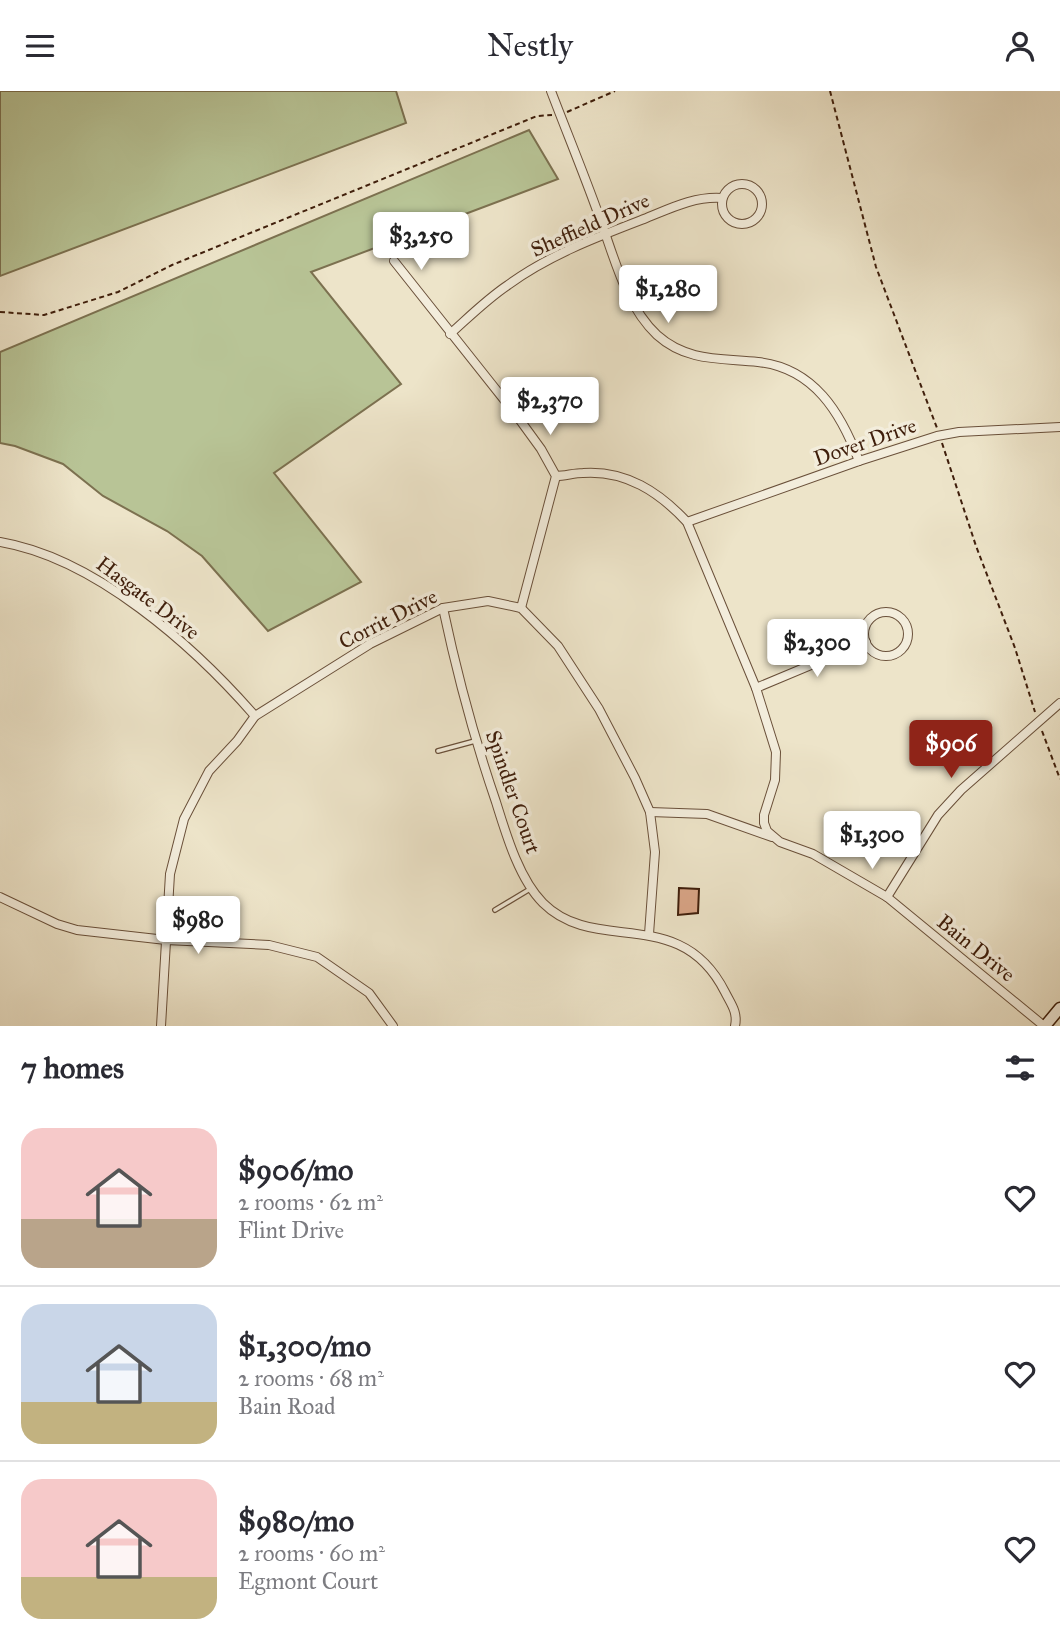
<!DOCTYPE html>
<html lang="en">
<head>
<meta charset="utf-8">
<style>
	body { margin:0; font-family:"IM FELL Great Primer",serif; background:#f7f7f7; color:#2b2b33; height:100vh; display:flex; flex-direction:column; font-size:26px; white-space:nowrap }
	* { box-sizing:border-box; margin:0 }
	p { font-size:23px; color:#7c7c81 }
	.icon { flex:none; width:38px; height:38px; fill:none; stroke:currentColor; stroke-width:2; stroke-linecap:round; stroke-linejoin:round }
	.map { position:relative; height:935px; overflow:hidden }
	.sheet { display:flex; flex-direction:column; background:#fff; flex:1 }
	.sheet>* { flex:none }
	.price { position:absolute; translate:-50% -60px; padding:0 16px; border-radius:7px; background:#fff; color:#222; font-size:23px; line-height:46px; filter:drop-shadow(0 2px 4px #0008) }
	.price::after { content:''; position:absolute; left:50%; top:42px; width:21px; height:16px; margin-left:-10px; background:inherit; clip-path:polygon(0 0,100% 0,50% 100%) }
	.price.current { background:#8f2418; color:#fff }
	ul { padding:0; list-style:none }
	li { display:flex; align-items:center; gap:21px; height:175px; padding:0 21px }
	li+li { border-top:2px solid #e1e1e2 }
	li span { display:grid; place-items:center; flex:none; width:196px; height:140px; border-radius:21px; color:#555 }
	li>.icon { margin-inline-start:auto }
	span .icon { width:84px; height:84px; fill:#fffc; stroke-width:1 }
	li b { font-size:30px }
	h2 { display:flex; justify-content:space-between; align-items:center; height:84px; padding:0 21px; font-size:30px }
	header { display:flex; justify-content:space-between; align-items:center; height:91px; padding:0 21px; background:#fff; font-size:32px; font-weight:600 }
	.map>svg:first-child { display:block }
	.green { fill:#b8c496; stroke:#7c7150; stroke-width:2 }
	.building { fill:#d9a587; stroke:#3f1e0b; stroke-width:2 }
	.lines { fill:none; stroke-linecap:round; stroke-linejoin:round }
	.lane-casing { stroke:#6a503a; stroke-width:6 }
	.street-casing { stroke:#6a503a; stroke-width:10 }
	.secondary-casing { stroke:#3f1e0b; stroke-width:13 }
	.path { stroke:#3f1e0b; stroke-width:2; stroke-dasharray:5 3.5; stroke-linecap:butt }
	.lane { stroke:#f3eddc; stroke-width:3.5 }
	.street { stroke:#f3eddc; stroke-width:8 }
	.secondary { stroke:#f3eddc; stroke-width:10 }
	.labels { text-anchor:middle; dominant-baseline:central; stroke-width:7; stroke-linejoin:round; paint-order:stroke }
	.street-label { font-size:21px; fill:#3f1e0b; stroke:#f3eddc }
</style>
</head>
<body>
<header><svg class="icon" aria-label="menu" viewBox="0 0 24 24"><path d="M4 6h16M4 12h16M4 18h16"/></svg>Nestly<svg class="icon" aria-label="person" viewBox="0 0 24 24"><circle cx="12" cy="8" r="4"/><path d="M4 21q1-7 8-7t8 7"/></svg></header>
<div class="map">
<svg width="1060" height="935" viewBox="0 0 1060 935">
	<rect width="100%" height="100%" fill="#ede4c9"/>
	<filter id="stains"><feTurbulence type="fractalNoise" baseFrequency=".00286" numOctaves="4"/><feColorMatrix values="0 0 0 0 .2 0 0 0 0 .09 0 0 0 0 .02 0 0 0 .5 -.17"/></filter>
	<radialGradient id="worn" r=".72"><stop offset=".6" stop-color="#630" stop-opacity="0"/><stop offset="1" stop-color="#630" stop-opacity=".3"/></radialGradient>
	<g class="green">
		<path d="M0,0H396L406,32L0,185Z"/>
		<path d="M529,39L558,88L311,181L401,293L274,382L361,491L268,540L202,465L167,440L103,405L63,373L15,355L0,352V261Z"/>
	</g>
	<path class="building" d="M679,797L699,798L698,822L678,824Z"/>
	<g class="lines">
		<defs>
			<g id="lane">
				<path d="M438,660L475,650"/>
				<path d="M495,819L530,798"/>
			</g>
			<g id="street">
				<path d="M551,0C567,42 584,83 599,125C614,165 625,214 657,244C687,271 721,267 758,271C814,277 841,322 859,370"/>
				<circle cx="742" cy="113" r="20"/>
				<path d="M394,170L517,325L541,358L556,385L521,517"/>
				<path d="M450,243C469,226 487,208 508,194C549,164 597,146 644,128C669,118 694,105 722,107"/>
				<path d="M556,385C565,385 574,382 583,382C626,379 659,401 687,431L756,597L776,661L775,689L764,724V732L767,740L780,751L813,763L887,806L1044,935"/>
				<path d="M687,431L859,370L937,345L959,341L1060,336"/>
				<path d="M0,451C95,467 193,554 255,625"/>
				<path d="M443,517C457,583 474,647 496,711C506,743 519,788 543,812C596,865 680,812 725,901C731,913 738,921 735,935"/>
				<circle cx="886" cy="543" r="22"/>
				<path d="M756,597L866,551"/>
				<path d="M650,721L707,723L772,746"/>
				<path d="M0,806L57,833L77,839L166,849L269,854L317,866L369,902L393,935"/>
				<path d="M887,806L938,724L961,699L1060,612"/>
				<path d="M161,935L170,783L184,728L209,680L237,650L255,625L370,553L443,517L488,510L521,517L558,555L599,618L635,687L650,721L655,761L649,843"/>
			</g>
			<path id="secondary" d="M1045,935L1060,917"/>
		</defs>
		<use href="#lane" class="lane-casing"/>
		<use href="#street" class="street-casing"/>
		<use href="#secondary" class="secondary-casing"/>
		<g class="path">
			<path d="M830,0L876,176L937,337"/>
			<path d="M567,21L615,0"/>
			<path d="M0,221L44,224L118,201L172,174L537,25L552,24"/>
			<path d="M942,352L976,455L1015,557L1035,621"/>
			<path d="M1042,640L1060,688"/>
		</g>
		<use href="#lane" class="lane"/>
		<use href="#street" class="street"/>
		<use href="#secondary" class="secondary"/>
	</g>
	<g class="labels">
		<g class="street-label">
			<text transform="translate(590 134) rotate(-24)">Sheffield Drive</text>
			<text transform="translate(865 351) rotate(-19)">Dover Drive</text>
			<text transform="translate(148 507) rotate(37)">Hasgate Drive</text>
			<text transform="translate(388 528) rotate(-27)">Corrit Drive</text>
			<text transform="translate(513 701) rotate(71)">Spindler Court</text>
			<text transform="translate(976 857) rotate(39)">Bain Drive</text>
		</g>
	</g>
	<rect width="100%" height="100%" filter="url(#stains)"/>
	<rect width="100%" height="100%" fill="url(#worn)"/>
</svg>
<b class="price" style="left:421px;top:181px">$3,250</b>
<b class="price" style="left:668px;top:234px">$1,280</b>
<b class="price" style="left:550px;top:346px">$2,370</b>
<b class="price" style="left:817px;top:588px">$2,300</b>
<b class="price current" style="left:951px;top:689px">$906</b>
<b class="price" style="left:872px;top:780px">$1,300</b>
<b class="price" style="left:198px;top:865px">$980</b>
</div>
<section class="sheet">
<h2>7 homes<svg class="icon" aria-label="filters" viewBox="0 0 24 24"><path d="M4 7h16M4 17h16"/><circle cx="9" cy="7" r="2"/><circle cx="15" cy="17" r="2"/></svg></h2>
<ul>
<li><span style="background:linear-gradient(#f6c9c9 65%,#b9a48a 0)"><svg class="icon" aria-label="home" viewBox="0 0 24 24"><path d="M3 11l9-7 9 7M6 9v11h12V9"/></svg></span><div><b>$906/mo</b><p>2 rooms · 62 m²</p><p>Flint Drive</p></div><svg class="icon" aria-label="heart" viewBox="0 0 24 24"><path d="M12 20l-8-8c-3-5 5-10 8-4 3-6 11-1 8 4z"/></svg></li>
<li><span style="background:linear-gradient(#c9d6e8 70%,#c2b280 0)"><svg class="icon" aria-label="home" viewBox="0 0 24 24"><path d="M3 11l9-7 9 7M6 9v11h12V9"/></svg></span><div><b>$1,300/mo</b><p>2 rooms · 68 m²</p><p>Bain Road</p></div><svg class="icon" aria-label="heart" viewBox="0 0 24 24"><path d="M12 20l-8-8c-3-5 5-10 8-4 3-6 11-1 8 4z"/></svg></li>
<li><span style="background:linear-gradient(#f6c9c9 70%,#c2b280 0)"><svg class="icon" aria-label="home" viewBox="0 0 24 24"><path d="M3 11l9-7 9 7M6 9v11h12V9"/></svg></span><div><b>$980/mo</b><p>2 rooms · 60 m²</p><p>Egmont Court</p></div><svg class="icon" aria-label="heart" viewBox="0 0 24 24"><path d="M12 20l-8-8c-3-5 5-10 8-4 3-6 11-1 8 4z"/></svg></li>
</ul>
</section>
</body>
</html>
